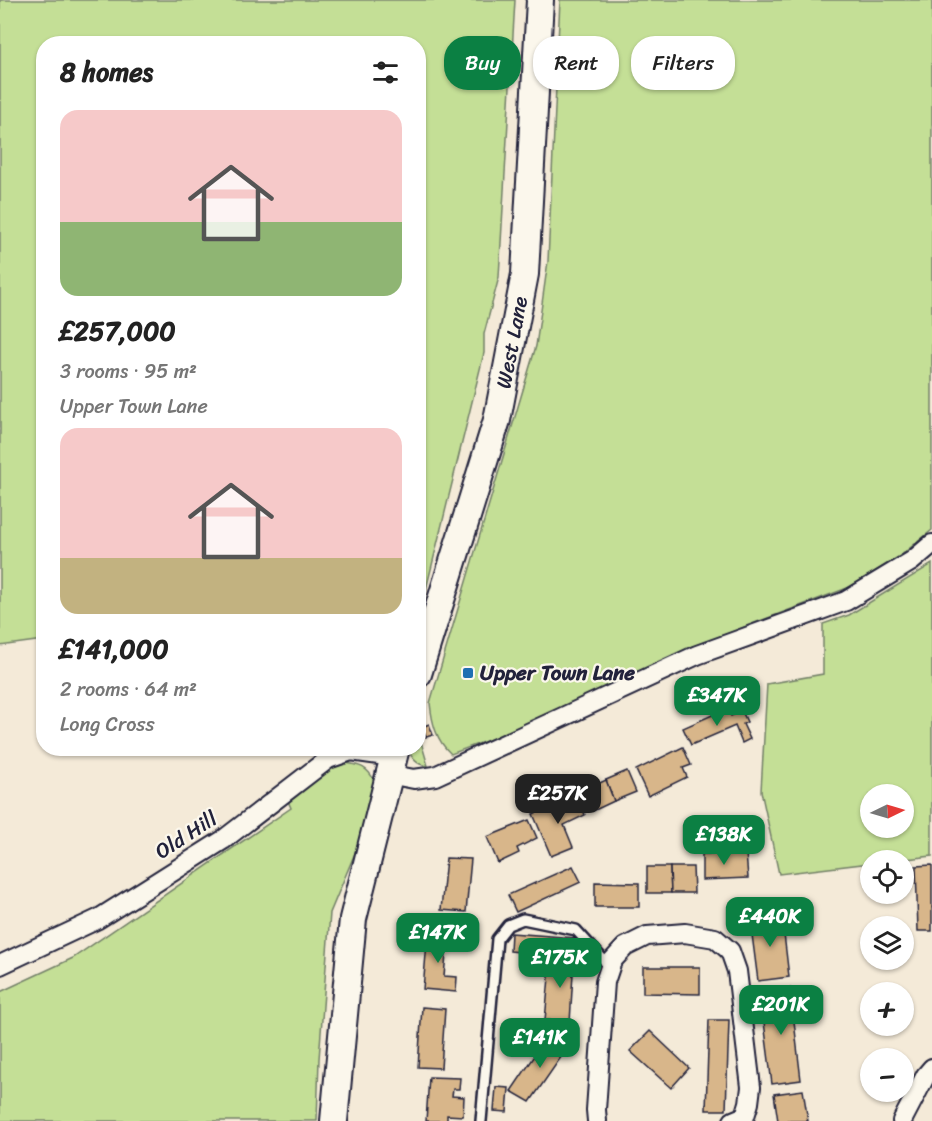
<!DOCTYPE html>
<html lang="en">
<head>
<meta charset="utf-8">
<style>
	body { margin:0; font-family:Sriracha,sans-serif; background:#f6f6f6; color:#222; height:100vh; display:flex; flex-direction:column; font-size:22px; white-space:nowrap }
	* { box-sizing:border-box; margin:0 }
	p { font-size:20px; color:#767676 }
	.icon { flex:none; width:33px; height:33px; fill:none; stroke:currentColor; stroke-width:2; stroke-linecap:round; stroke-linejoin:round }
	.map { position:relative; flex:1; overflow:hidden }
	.details { position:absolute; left:36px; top:36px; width:390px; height:720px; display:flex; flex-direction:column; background:#fff; border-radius:24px; box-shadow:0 2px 4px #0004 }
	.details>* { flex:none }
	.top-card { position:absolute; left:444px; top:36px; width:398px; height:54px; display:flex; gap:12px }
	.needle { width:39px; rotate:85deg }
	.fabs { position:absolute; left:860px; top:784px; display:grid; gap:12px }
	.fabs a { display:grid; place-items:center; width:54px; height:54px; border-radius:50%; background:#fff; box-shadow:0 2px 4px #0004; font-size:30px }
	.price { position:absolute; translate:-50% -51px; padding:0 14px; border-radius:12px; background:#0b8043; color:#fff; font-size:20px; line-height:39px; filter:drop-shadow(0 2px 3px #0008) }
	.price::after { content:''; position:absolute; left:50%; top:36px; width:18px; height:14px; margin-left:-9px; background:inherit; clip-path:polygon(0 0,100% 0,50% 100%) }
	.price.selected { background:#222; color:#fff }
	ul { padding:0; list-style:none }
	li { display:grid; align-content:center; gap:12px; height:318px; padding:0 24px }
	li span { display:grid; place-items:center; height:186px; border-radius:18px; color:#555 }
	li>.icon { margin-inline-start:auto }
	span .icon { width:108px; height:108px; fill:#fffc; stroke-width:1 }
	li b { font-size:26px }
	h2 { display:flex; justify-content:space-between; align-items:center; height:72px; padding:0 24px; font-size:26px }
	.tag { padding:0 21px; border-radius:24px; background:#fff; box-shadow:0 2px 4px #0004; font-size:21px; line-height:54px }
	.tag.selected { background:#0b8043; color:#fff }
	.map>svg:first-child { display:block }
	.green { fill:#c4df96; stroke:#738068; stroke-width:1.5; fill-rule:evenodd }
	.building { fill:#d8b68a; stroke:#22223b; stroke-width:1.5 }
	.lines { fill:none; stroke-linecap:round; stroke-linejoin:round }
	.lane-casing { stroke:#22223b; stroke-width:14 }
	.street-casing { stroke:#22223b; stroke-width:22 }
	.secondary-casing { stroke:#22223b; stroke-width:30 }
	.lane { stroke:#fbf7ec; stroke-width:9 }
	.street { stroke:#fbf7ec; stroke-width:18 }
	.secondary { stroke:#fbf7ec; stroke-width:26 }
	.poi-dot { fill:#1f6fb2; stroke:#fbf7ec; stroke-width:2 }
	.labels { text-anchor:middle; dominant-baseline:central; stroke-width:4.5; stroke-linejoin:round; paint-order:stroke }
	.street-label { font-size:21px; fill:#22223b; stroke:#fbf7ec }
	.poi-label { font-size:21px; font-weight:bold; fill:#22223b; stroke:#fbf7ec; text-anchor:start }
</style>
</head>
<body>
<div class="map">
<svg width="932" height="1121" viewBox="0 0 932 1121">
	<rect width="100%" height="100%" fill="#f4ead8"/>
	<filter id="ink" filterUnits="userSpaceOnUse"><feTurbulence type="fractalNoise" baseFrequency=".0167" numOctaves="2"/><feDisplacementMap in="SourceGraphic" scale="12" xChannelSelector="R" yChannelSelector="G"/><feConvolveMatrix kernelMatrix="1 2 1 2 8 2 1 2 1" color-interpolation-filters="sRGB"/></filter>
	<g filter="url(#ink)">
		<g class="green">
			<path d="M0,0H515L499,277L484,334V353L419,618L418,44H44L43,640L0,646Z"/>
			<path d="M560,0H932V530L900,556L850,587L749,625L687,650L523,727L451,754C436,740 432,723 430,703L536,346L548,261Z"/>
			<path d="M932,564V856L889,861H870V863L779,874L761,791L767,684L823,674V624L849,615ZM870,795H903V828H870Z"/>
			<path d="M419,735L428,766C417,765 412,759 408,749L418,748Z"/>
			<path d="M346,763C360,765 367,767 374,780L360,841L330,913L319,1059L317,1121H0V992L73,958L291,808L288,801L327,770Z"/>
		</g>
		<g class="building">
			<path d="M728,708L731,716L742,711L747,722L743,724L750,739L742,743L735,726L691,745L683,728Z"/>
			<path d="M429,724L433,735L426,737L422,727Z"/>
			<path d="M683,747L691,765L683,768L687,777L648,796L636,770Z"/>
			<path d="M627,771L636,792L614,801L606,780Z"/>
			<path d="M606,780L614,801L593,811L585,790Z"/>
			<path d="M578,798L585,815L564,825L573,847L551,856L533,814L556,804L557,807Z"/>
			<path d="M529,820L537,838L517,848L519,853L498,863L487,837Z"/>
			<path d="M746,853L748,878L702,880V854Z"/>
			<path d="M446,858L471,859L466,912L441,910Z"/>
			<path d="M932,865V931H918L916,866Z"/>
			<path d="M573,866L581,882L516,912L508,895Z"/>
			<path d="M647,867H670L671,893H647Z"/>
			<path d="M670,867H693L694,893H671Z"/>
			<path d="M595,882L639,883V907H595Z"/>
			<path d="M782,917L789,977L758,981L750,919Z"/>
			<path d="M428,931L448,932L444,976L457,977L456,992L423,989Z"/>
			<path d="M511,933L575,938L574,957L510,951Z"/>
			<path d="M551,956L574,958L570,1022L545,1020Z"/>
			<path d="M643,967H700V994L643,993Z"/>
			<path d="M790,988L801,1080L772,1084L760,991Z"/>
			<path d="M422,1007L445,1009L441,1068L418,1067Z"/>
			<path d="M709,1020H729L726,1110H706Z"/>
			<path d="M650,1031L689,1068L671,1088L630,1051Z"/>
			<path d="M549,1035L568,1047L530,1102L511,1091Z"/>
			<path d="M429,1077L460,1078L459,1089H453L452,1096L464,1097L463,1116L447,1115V1121H426Z"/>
			<path d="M496,1087L509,1088L507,1112L494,1111Z"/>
			<path d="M803,1090L808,1121H778L774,1094Z"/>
		</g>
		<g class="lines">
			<defs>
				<path id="lane" d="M481,1121L497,939L508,925L523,919L576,930L610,967"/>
				<g id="street">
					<path d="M388,774L414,779L435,776L697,655L846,601L912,561L932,544"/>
					<path d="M0,965L98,919L223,840L328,759L351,751L393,757"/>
					<path d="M597,1121L596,1110L605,982L612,961L625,947L647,936L685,933L715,938L730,951L737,971L751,1087L749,1103L745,1116L733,1121"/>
					<path d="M902,1121L926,1075L932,1068"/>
				</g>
				<g id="secondary">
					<path id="s1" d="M418,674L497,420L525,274L540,0"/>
					<path d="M334,1121L353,919L396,748"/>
				</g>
			</defs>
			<use href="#lane" class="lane-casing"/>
			<use href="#street" class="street-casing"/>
			<use href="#secondary" class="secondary-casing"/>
			<use href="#lane" class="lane"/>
			<use href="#street" class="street"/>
			<use href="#secondary" class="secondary"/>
		</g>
	</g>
	<rect class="poi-dot" x="462" y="667" width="12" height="12" rx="3"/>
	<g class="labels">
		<g class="street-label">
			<text stroke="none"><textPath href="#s1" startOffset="345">West Lane</textPath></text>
			<text transform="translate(186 835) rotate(-33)">Old Hill</text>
		</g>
		<g class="poi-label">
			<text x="480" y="673">Upper Town Lane</text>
		</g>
	</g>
</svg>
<div class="fabs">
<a><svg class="needle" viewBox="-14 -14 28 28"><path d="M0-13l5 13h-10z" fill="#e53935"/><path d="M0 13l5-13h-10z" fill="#767676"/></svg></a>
<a><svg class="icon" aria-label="locate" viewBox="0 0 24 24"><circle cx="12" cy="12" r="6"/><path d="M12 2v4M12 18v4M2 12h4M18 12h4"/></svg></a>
<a><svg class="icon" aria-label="layers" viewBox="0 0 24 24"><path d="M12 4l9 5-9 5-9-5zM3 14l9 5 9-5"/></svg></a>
<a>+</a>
<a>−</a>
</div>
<b class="price" style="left:717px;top:727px">£347K</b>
<b class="price selected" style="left:558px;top:825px">£257K</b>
<b class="price" style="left:724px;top:866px">£138K</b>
<b class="price" style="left:770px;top:948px">£440K</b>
<b class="price" style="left:438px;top:964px">£147K</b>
<b class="price" style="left:560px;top:989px">£175K</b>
<b class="price" style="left:781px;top:1036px">£201K</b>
<b class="price" style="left:540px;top:1069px">£141K</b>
<div class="top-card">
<a class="tag selected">Buy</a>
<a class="tag">Rent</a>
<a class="tag">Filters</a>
</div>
<section class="details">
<h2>8 homes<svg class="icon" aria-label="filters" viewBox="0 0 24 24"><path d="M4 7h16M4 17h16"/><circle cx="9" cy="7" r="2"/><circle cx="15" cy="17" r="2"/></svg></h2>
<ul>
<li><span style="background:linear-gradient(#f6c9c9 60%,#8fb573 0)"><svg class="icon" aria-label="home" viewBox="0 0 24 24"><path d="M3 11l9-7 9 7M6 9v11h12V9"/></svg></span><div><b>£257,000</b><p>3 rooms · 95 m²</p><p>Upper Town Lane</p></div></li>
<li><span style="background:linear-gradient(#f6c9c9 70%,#c2b280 0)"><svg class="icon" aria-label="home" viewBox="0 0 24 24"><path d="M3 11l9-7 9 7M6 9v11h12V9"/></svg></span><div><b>£141,000</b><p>2 rooms · 64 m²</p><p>Long Cross</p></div></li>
</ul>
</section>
</div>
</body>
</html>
